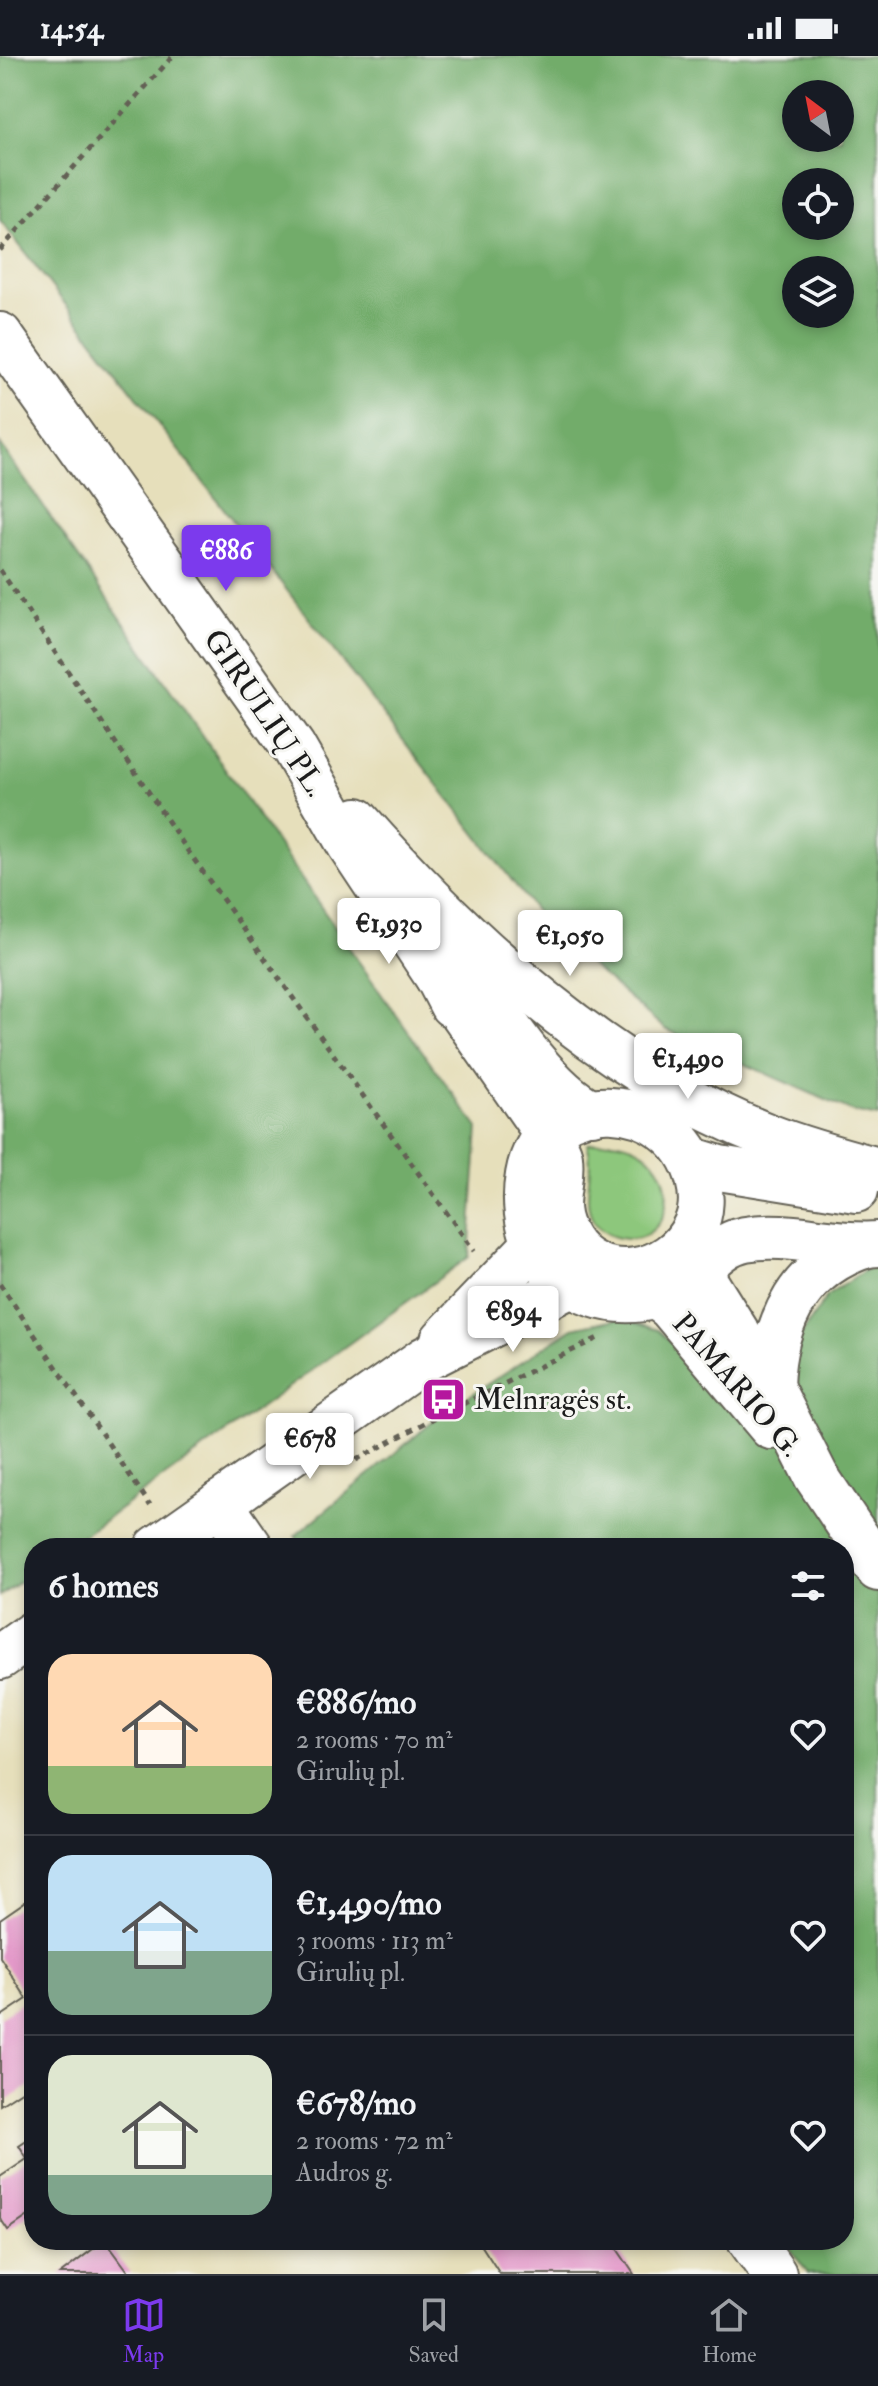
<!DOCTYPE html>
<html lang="en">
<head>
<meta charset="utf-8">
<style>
	body { margin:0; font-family:"IM FELL Double Pica",serif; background:#20242c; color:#f1f3f6; height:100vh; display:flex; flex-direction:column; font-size:30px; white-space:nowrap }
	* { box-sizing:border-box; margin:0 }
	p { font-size:26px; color:#9ea1a6 }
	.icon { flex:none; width:44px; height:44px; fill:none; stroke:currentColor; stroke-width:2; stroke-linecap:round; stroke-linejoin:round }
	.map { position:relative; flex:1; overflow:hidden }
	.sheet { position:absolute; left:24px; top:1482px; width:830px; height:712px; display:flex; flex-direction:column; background:#171b24; border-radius:32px; box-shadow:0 4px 12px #0003 }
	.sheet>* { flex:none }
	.needle { width:52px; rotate:328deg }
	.fabs { position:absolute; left:782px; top:24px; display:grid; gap:16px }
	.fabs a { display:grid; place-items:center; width:72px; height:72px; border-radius:50%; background:#171b24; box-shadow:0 4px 12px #0003; font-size:40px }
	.price { position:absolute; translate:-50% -68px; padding:0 18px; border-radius:8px; background:#fff; color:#222; font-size:26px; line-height:52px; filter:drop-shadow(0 2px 4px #0008) }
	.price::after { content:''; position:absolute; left:50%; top:48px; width:24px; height:18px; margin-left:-12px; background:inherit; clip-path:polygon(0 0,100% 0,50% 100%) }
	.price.on { background:#7c3aed; color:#fff }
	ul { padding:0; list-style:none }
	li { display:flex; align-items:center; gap:24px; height:200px; padding:0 24px }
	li+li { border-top:2px solid #363941 }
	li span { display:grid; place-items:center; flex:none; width:224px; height:160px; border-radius:24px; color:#555 }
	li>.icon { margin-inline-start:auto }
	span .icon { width:96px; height:96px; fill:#fffc; stroke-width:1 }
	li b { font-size:34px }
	h2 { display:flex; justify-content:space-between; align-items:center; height:96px; padding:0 24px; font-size:34px }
	.status { display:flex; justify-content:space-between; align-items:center; height:56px; padding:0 40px; background:#171b24; direction:ltr }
	.status svg { height:22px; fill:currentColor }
	.tab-bar { display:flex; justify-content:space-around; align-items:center; height:112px; border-top:2px solid #363941; background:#171b24; font-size:22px; color:#9ea1a6 }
	.tab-bar a { display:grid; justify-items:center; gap:4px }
	.tab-bar .on { color:#7c3aed }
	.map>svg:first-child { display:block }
	.green { fill:#8dc77b; stroke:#54724c; stroke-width:2 }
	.forest { fill:#72ac6b; stroke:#476444; stroke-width:2; fill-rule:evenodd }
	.building { fill:#e399c9 }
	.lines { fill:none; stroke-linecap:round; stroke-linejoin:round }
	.minor-casing { stroke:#636054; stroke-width:48 }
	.major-casing { stroke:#636054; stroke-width:48 }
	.path { stroke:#636054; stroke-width:5; stroke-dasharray:6 6; stroke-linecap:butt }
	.minor { stroke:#fff; stroke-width:44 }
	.major { stroke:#fff; stroke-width:44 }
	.labels { text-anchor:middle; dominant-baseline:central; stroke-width:6; stroke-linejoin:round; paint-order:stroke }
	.street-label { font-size:30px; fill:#1c1c1c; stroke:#f6f6f2 }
	.poi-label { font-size:30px; fill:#1c1c1c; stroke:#f6f6f2; text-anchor:start }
</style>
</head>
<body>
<div class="status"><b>14:54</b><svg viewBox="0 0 49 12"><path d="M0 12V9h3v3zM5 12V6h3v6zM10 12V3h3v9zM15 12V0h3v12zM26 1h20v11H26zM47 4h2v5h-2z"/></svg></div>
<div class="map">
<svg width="878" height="2218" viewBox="0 0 878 2218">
	<rect width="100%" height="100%" fill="#f6f6f2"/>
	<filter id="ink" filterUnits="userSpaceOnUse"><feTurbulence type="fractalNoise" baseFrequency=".0125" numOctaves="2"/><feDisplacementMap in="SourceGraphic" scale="16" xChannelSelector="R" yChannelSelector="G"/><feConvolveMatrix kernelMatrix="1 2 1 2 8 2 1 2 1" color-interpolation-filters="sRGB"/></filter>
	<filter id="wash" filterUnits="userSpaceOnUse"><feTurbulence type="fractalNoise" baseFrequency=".006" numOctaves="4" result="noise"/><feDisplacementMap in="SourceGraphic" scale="32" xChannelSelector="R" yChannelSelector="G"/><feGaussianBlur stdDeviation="1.8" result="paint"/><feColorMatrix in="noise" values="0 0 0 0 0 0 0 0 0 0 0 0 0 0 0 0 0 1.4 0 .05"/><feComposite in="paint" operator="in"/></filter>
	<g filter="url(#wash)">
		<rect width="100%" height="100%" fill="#e6dfbb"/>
		<path class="green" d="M613,1085C689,1095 678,1194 619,1182C610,1180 600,1174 594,1166C580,1143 596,1114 587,1088Z"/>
		<g class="forest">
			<path d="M0,0H878V1061L853,1056L665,973L551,875L0,164ZM796,38H840V82H796ZM796,126H840V170H796ZM796,214H840V258H796Z"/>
			<path d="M0,388L384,942L478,1072L469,1201L66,1492H34V1515L0,1540Z"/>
			<path d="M878,1209V2218H808L784,2184H844V1492H304L295,1480L442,1358L573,1272L620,1262L658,1274L704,1316L801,1279L827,1240L865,1214Z"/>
		</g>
		<g id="blocks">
			<g class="building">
				<path d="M32,1841L34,2027L0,2049V1961L27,1943L0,1901V1863Z"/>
				<path d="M34,2080V2156L8,2174L0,2162V2121L27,2103L19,2090Z"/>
				<path d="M105,2184L130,2218H60Z"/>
				<path d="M478,2184H611L634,2218H500Z"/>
			</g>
		</g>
	</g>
	<g filter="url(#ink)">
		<use href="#blocks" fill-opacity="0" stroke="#636054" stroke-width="2"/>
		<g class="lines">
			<defs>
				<g id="minor">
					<path d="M698,1214L771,1331L816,1420L878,1513"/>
					<path d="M655,1240L670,1251L771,1371"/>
					<path d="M443,1284L535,1188"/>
					<path d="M220,1447L251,1492"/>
					<path d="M157,1492L425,1303L571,1229"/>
					<path d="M0,1601L34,1577"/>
					<path d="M750,2184L774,2218"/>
				</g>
				<g id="major">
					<path d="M0,279L293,691L349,788L438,922L452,949"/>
					<path d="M357,764C469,891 609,1018 768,1080C804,1094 841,1104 878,1114"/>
					<path d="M455,895C490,943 541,1031 592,1056"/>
					<path d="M438,922L548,1080C552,1086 559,1094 560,1101C564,1132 547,1148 567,1183C597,1234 673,1220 695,1170C702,1156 702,1138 698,1123C676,1035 544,1028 528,1119C522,1152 529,1191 554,1215C589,1249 647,1255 687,1224C706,1209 719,1188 745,1183C789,1175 834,1192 878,1188"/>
					<path d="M693,1104L719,1112L856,1134"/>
					<path d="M771,1331C773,1265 800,1210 867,1189"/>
				</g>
			</defs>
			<use href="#minor" class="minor-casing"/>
			<use href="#major" class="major-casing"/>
			<g class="path">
				<path d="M0,194L173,0"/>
				<path d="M0,514L188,795L474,1195"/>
				<path d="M0,1228L150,1449"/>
				<path d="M356,1404L436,1361L600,1281"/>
			</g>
			<use href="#minor" class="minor"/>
			<use href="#major" class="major"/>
		</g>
	</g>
	<defs>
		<symbol id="bus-square" viewBox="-11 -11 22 22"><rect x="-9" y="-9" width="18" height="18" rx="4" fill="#b5179e" stroke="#f6f6f2"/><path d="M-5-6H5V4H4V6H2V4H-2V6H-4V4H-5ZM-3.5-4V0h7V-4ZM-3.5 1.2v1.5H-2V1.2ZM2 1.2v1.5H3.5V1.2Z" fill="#fff"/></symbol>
	</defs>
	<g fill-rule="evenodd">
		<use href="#bus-square" x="418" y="1318" width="51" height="51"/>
	</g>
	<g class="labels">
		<g class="street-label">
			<text transform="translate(265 657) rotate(56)">GIRULIŲ PL.</text>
			<text transform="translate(737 1329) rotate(49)">PAMARIO G.</text>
		</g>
		<g class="poi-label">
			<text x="474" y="1343">Melnragės st.</text>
		</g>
	</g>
</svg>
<div class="fabs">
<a><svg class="needle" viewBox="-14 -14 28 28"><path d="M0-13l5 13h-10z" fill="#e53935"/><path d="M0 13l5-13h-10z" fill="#9ea1a6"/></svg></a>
<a><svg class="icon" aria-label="locate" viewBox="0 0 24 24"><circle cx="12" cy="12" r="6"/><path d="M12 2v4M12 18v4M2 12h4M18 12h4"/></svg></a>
<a><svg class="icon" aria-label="layers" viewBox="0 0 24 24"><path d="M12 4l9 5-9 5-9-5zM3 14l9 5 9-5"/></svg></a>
</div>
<b class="price on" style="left:226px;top:537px">€886</b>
<b class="price" style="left:389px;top:910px">€1,930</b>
<b class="price" style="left:570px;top:922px">€1,050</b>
<b class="price" style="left:688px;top:1045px">€1,490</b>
<b class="price" style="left:513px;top:1298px">€894</b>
<b class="price" style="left:310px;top:1425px">€678</b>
<section class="sheet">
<h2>6 homes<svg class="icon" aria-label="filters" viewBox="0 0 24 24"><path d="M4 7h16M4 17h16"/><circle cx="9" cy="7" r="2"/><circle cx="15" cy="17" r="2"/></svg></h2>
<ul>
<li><span style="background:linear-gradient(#ffd9b3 70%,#8fb573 0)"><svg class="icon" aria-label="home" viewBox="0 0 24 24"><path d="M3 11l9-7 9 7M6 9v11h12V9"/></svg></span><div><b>€886/mo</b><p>2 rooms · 70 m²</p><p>Girulių pl.</p></div><svg class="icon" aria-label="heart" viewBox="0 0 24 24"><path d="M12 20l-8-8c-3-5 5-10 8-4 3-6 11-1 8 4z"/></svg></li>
<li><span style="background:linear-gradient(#bfe0f5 60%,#7fa58c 0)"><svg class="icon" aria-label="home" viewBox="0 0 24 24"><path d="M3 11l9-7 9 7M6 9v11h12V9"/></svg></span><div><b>€1,490/mo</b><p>3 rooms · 113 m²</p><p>Girulių pl.</p></div><svg class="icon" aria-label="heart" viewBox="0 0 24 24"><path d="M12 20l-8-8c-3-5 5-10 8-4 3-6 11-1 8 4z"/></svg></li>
<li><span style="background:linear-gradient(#dfe7d0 75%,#7fa58c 0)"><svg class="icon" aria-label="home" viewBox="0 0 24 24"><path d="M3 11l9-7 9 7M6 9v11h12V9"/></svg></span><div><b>€678/mo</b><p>2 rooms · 72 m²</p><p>Audros g.</p></div><svg class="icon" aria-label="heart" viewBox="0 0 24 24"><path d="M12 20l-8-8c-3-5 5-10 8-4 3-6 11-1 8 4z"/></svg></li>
</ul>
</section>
</div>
<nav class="tab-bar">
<a class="on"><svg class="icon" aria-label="map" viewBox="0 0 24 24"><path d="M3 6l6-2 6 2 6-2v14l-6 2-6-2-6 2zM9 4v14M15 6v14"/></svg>Map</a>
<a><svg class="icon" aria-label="saved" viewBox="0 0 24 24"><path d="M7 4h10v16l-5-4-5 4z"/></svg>Saved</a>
<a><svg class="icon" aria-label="home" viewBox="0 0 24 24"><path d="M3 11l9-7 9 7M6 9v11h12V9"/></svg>Home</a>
</nav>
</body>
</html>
